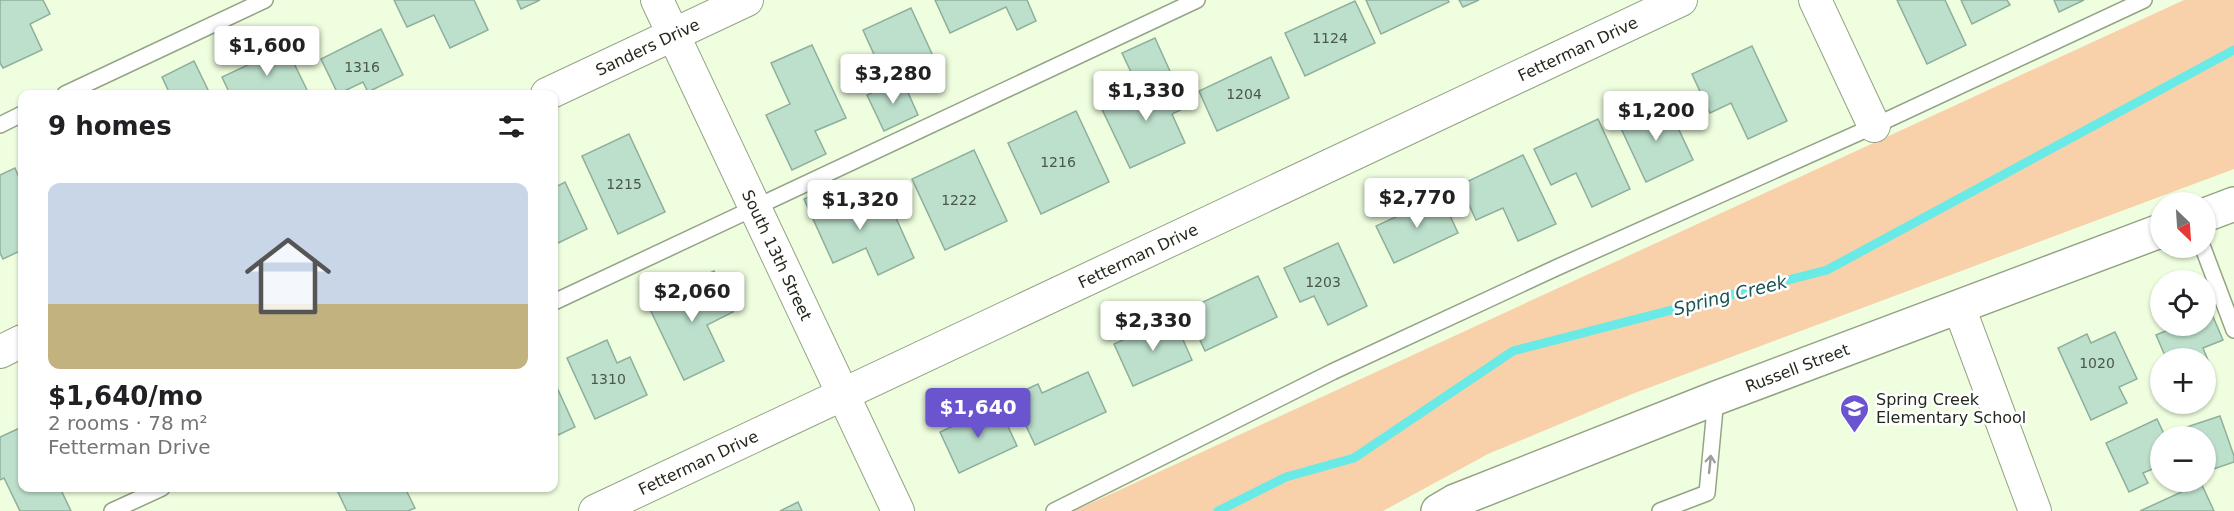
<!DOCTYPE html>
<html lang="en">
<head>
<meta charset="utf-8">
<style>
	body { margin:0; font-family:"DejaVu Sans",sans-serif; background:#f6f6f6; color:#202124; height:100vh; display:flex; flex-direction:column; font-size:22px; white-space:nowrap }
	* { box-sizing:border-box; margin:0 }
	p { font-size:20px; color:#757577 }
	.icon { flex:none; width:33px; height:33px; fill:none; stroke:currentColor; stroke-width:2; stroke-linecap:round; stroke-linejoin:round }
	.map { position:relative; flex:1; overflow:hidden }
	.details { position:absolute; left:18px; top:90px; width:540px; height:402px; display:flex; flex-direction:column; background:#fff; border-radius:12px; box-shadow:0 2px 4px #0004 }
	.details>* { flex:none }
	.needle { width:39px; rotate:155deg }
	.buttons { position:absolute; left:2150px; top:192px; display:grid; gap:12px }
	.buttons a { display:grid; place-items:center; width:66px; height:66px; border-radius:50%; background:#fff; box-shadow:0 2px 4px #0004; font-size:30px }
	.price { position:absolute; translate:-50% -51px; padding:0 14px; border-radius:6px; background:#fff; color:#222; font-size:20px; line-height:39px; filter:drop-shadow(0 2px 3px #0008) }
	.price::after { content:''; position:absolute; left:50%; top:36px; width:18px; height:14px; margin-left:-9px; background:inherit; clip-path:polygon(0 0,100% 0,50% 100%) }
	.price.active { background:#6b55cf; color:#fff }
	ul { padding:0; list-style:none }
	li { display:grid; align-content:center; gap:12px; height:318px; padding:0 30px }
	li+li { border-top:2px solid #e0e0e0 }
	li span { display:grid; place-items:center; height:186px; border-radius:12px; color:#555 }
	li>.icon { margin-inline-start:auto }
	span .icon { width:108px; height:108px; fill:#fffc; stroke-width:1 }
	li b { font-size:26px }
	h2 { display:flex; justify-content:space-between; align-items:center; height:72px; padding:0 30px; font-size:26px }
	.map>svg:first-child { display:block }
	.green { fill:#f8d1ab }
	.lines { fill:none; stroke-linecap:round; stroke-linejoin:round }
	.stream { stroke:#6aeae6; stroke-width:9 }
	.building { fill:#bde0cc; stroke:#8eaf9c; stroke-width:1.5 }
	.service-casing { stroke:#94a385; stroke-width:18 }
	.minor-casing { stroke:#94a385; stroke-width:34 }
	.secondary-casing { stroke:#94a385; stroke-width:36 }
	.service { stroke:#fff; stroke-width:15 }
	.minor { stroke:#fff; stroke-width:32 }
	.secondary { stroke:#fff; stroke-width:33 }
	.oneway { stroke:#9c9f99 }
	.labels { text-anchor:middle; dominant-baseline:central; stroke-width:5; stroke-linejoin:round; paint-order:stroke }
	.number-label { font-size:14px; fill:#4a5749 }
	.street-label { font-size:16px; fill:#24291d; stroke:#fff }
	.poi-label { font-size:16px; fill:#24291d; stroke:#fff; text-anchor:start }
	.water-label { font-size:18px; font-style:italic; fill:#1c5452; stroke:#fff }
</style>
</head>
<body>
<div class="map">
<svg width="2234" height="511" viewBox="0 0 2234 511">
	<rect width="100%" height="100%" fill="#eefede"/>
	<path class="green" d="M2184,0H2234V169L1632,394L1488,454L1383,511H1074Z"/>
	<g class="lines">
		<path class="stream" d="M1218,511L1286,477L1354,458L1513,351L1827,270L2234,50"/>
	</g>
	<g class="building">
		<path d="M0,0H43L50,14L30,24L42,50L3,68L0,63Z"/>
		<path d="M394,0H474L488,30L450,48L434,15L407,27Z"/>
		<path d="M517,0H540L521,9Z"/>
		<path d="M935,0H1027L1036,21L1017,30L1006,7L950,33Z"/>
		<path d="M1366,0H1448L1449,2L1381,34Z"/>
		<path d="M1459,0H1479L1463,7Z"/>
		<path d="M1897,0H1945L1966,45L1927,64Z"/>
		<path d="M1961,0H2007L2010,5L1972,24Z"/>
		<path d="M2054,0H2084L2059,12Z"/>
		<path d="M1355,1L1375,43L1305,76L1285,33Z"/>
		<path d="M911,8L939,69L912,81L903,63L882,72L863,30Z"/>
		<path d="M381,29L403,75L368,92L363,82L338,94L321,59Z"/>
		<path d="M1155,38L1173,78L1141,93L1122,53Z"/>
		<path d="M812,45L846,118L815,131L826,154L792,170L766,115L790,104L771,63Z"/>
		<path d="M1752,46L1787,121L1748,139L1731,103L1710,113L1692,74Z"/>
		<path d="M286,47L309,94H230L222,77Z"/>
		<path d="M1271,57L1289,98L1217,131L1199,91Z"/>
		<path d="M194,61L210,94H170L162,77Z"/>
		<path d="M902,79L918,115L884,131L867,95Z"/>
		<path d="M1179,80L1191,105L1172,114L1185,143L1130,168L1100,105L1137,87L1142,97Z"/>
		<path d="M1666,102L1693,160L1646,182L1619,124Z"/>
		<path d="M1076,111L1109,182L1041,214L1008,143Z"/>
		<path d="M1598,119L1630,189L1592,207L1576,173L1551,185L1534,149Z"/>
		<path d="M629,134L665,212L618,234L582,156Z"/>
		<path d="M974,150L1007,221L945,250L912,179Z"/>
		<path d="M1523,155L1556,224L1518,241L1503,208L1476,220L1460,185Z"/>
		<path d="M15,168L22,185V250L3,259L0,253V175Z"/>
		<path d="M565,182L587,229L554,245V188Z"/>
		<path d="M830,187L844,217L887,198L914,258L878,275L866,248L833,263L804,199Z"/>
		<path d="M1441,196L1458,233L1394,263L1376,226Z"/>
		<path d="M1338,243L1367,306L1328,325L1314,296L1300,302L1284,268Z"/>
		<path d="M714,271L733,312L707,325L724,361L684,380L647,303Z"/>
		<path d="M1258,276L1277,317L1205,351L1186,310Z"/>
		<path d="M2205,298L2223,340L2203,348L2214,375L2205,378V358H2166L2156,335L2178,326H2205Z"/>
		<path d="M1173,317L1192,360L1133,386L1114,344Z"/>
		<path d="M2115,332L2137,379L2119,387L2127,403L2091,420L2058,348L2087,334L2091,343Z"/>
		<path d="M607,340L617,363L630,357L647,395L595,419L567,358Z"/>
		<path d="M1088,372L1106,412L1035,445L1012,396L1038,384L1042,393Z"/>
		<path d="M554,381L575,427L554,437Z"/>
		<path d="M998,405L1017,446L959,473L940,432Z"/>
		<path d="M2220,416L2234,456V462L2205,472V436H2191L2187,427Z"/>
		<path d="M2157,419L2165,436H2160V466L2143,473L2148,483L2129,492L2106,443Z"/>
		<path d="M22,427V488H60L71,511H20L4,478L0,480V437Z"/>
		<path d="M2201,483L2214,511H2140Z"/>
		<path d="M336,488H405L415,508L408,511H347Z"/>
		<path d="M798,502L802,511H780Z"/>
	</g>
	<g class="lines">
		<defs>
			<g id="service">
				<path d="M65,94L265,0"/>
				<path d="M0,125L22,114"/>
				<path d="M2203,248L2234,330"/>
				<path d="M554,302L1197,0"/>
				<path d="M112,511L162,488"/>
				<path d="M1054,511L1332,372L1558,267L1874,126L2144,0"/>
				<path d="M1660,511L1707,493L1716,398"/>
			</g>
			<g id="minor">
				<path id="s1" d="M657,0L898,511"/>
				<path d="M1815,0L1874,126"/>
				<path id="s2" d="M547,94L747,0"/>
				<path d="M1959,307L2035,511"/>
				<path d="M0,352L22,341"/>
				<path id="s3" d="M595,511L1681,0"/>
			</g>
			<g id="secondary">
				<path d="M2205,215L2234,204"/>
				<path id="s4" d="M1438,511L1455,501L1716,398L2160,231"/>
			</g>
		</defs>
		<use href="#service" class="service-casing"/>
		<use href="#minor" class="minor-casing"/>
		<use href="#secondary" class="secondary-casing"/>
		<use href="#service" class="service"/>
		<use href="#minor" class="minor"/>
		<use href="#secondary" class="secondary"/>
	</g>
	<defs><path id="oneway-shaft" d="M-6 0H5M1.5-3L5.5 0L1.5 3" fill="none" stroke-width="1.6" stroke-linecap="round" stroke-linejoin="round" transform="scale(1.5)"/></defs>
	<use class="oneway" href="#oneway-shaft" transform="translate(1710 464) rotate(-84)"/>
	<defs>
		<symbol id="school-pin" viewBox="-11 -11 22 30"><path d="M0 17L-7.5 6A9.5 9.5 0 1 1 7.5 6Z" fill="#6b55cf" stroke="#fff"/><path d="M0-5L7-2L0 1L-7-2ZM-4 1L0 2.5L4 1V4Q0 6-4 4Z" fill="#fff"/></symbol>
	</defs>
	<g fill-rule="evenodd">
		<use href="#school-pin" x="1838" y="392" width="33" height="45"/>
	</g>
	<g class="labels">
		<g class="number-label">
			<text x="1330" y="38">1124</text>
			<text x="362" y="67">1316</text>
			<text x="1244" y="94">1204</text>
			<text x="1058" y="162">1216</text>
			<text x="624" y="184">1215</text>
			<text x="959" y="200">1222</text>
			<text x="1323" y="282">1203</text>
			<text x="2097" y="363">1020</text>
			<text x="608" y="379">1310</text>
		</g>
		<g class="street-label">
			<text stroke="none"><textPath href="#s2" startOffset="111">Sanders Drive</textPath></text>
			<text stroke="none"><textPath href="#s3" startOffset="1086">Fetterman Drive</textPath></text>
			<text stroke="none"><textPath href="#s1" startOffset="282">South 13th Street</textPath></text>
			<text stroke="none"><textPath href="#s3" startOffset="600">Fetterman Drive</textPath></text>
			<text stroke="none"><textPath href="#s4" startOffset="387">Russell Street</textPath></text>
			<text stroke="none"><textPath href="#s3" startOffset="114">Fetterman Drive</textPath></text>
		</g>
		<g class="poi-label">
			<text x="1876" y="399">Spring Creek<tspan x="1876" dy="18">Elementary School</tspan></text>
		</g>
		<g class="water-label">
			<text transform="translate(1730 295) rotate(-14)">Spring Creek</text>
		</g>
	</g>
</svg>
<div class="buttons">
<a><svg class="needle" viewBox="-14 -14 28 28"><path d="M0-13l5 13h-10z" fill="#e53935"/><path d="M0 13l5-13h-10z" fill="#757577"/></svg></a>
<a><svg class="icon" aria-label="locate" viewBox="0 0 24 24"><circle cx="12" cy="12" r="6"/><path d="M12 2v4M12 18v4M2 12h4M18 12h4"/></svg></a>
<a>+</a>
<a>−</a>
</div>
<b class="price" style="left:267px;top:77px">$1,600</b>
<b class="price" style="left:893px;top:105px">$3,280</b>
<b class="price" style="left:1146px;top:122px">$1,330</b>
<b class="price" style="left:1656px;top:142px">$1,200</b>
<b class="price" style="left:1417px;top:229px">$2,770</b>
<b class="price" style="left:860px;top:231px">$1,320</b>
<b class="price" style="left:692px;top:323px">$2,060</b>
<b class="price" style="left:1153px;top:352px">$2,330</b>
<b class="price active" style="left:978px;top:439px">$1,640</b>
<section class="details">
<h2>9 homes<svg class="icon" aria-label="filters" viewBox="0 0 24 24"><path d="M4 7h16M4 17h16"/><circle cx="9" cy="7" r="2"/><circle cx="15" cy="17" r="2"/></svg></h2>
<ul>
<li><span style="background:linear-gradient(#c9d6e8 65%,#c2b280 0)"><svg class="icon" aria-label="home" viewBox="0 0 24 24"><path d="M3 11l9-7 9 7M6 9v11h12V9"/></svg></span><div><b>$1,640/mo</b><p>2 rooms · 78 m²</p><p>Fetterman Drive</p></div></li>
</ul>
</section>
</div>
</body>
</html>
